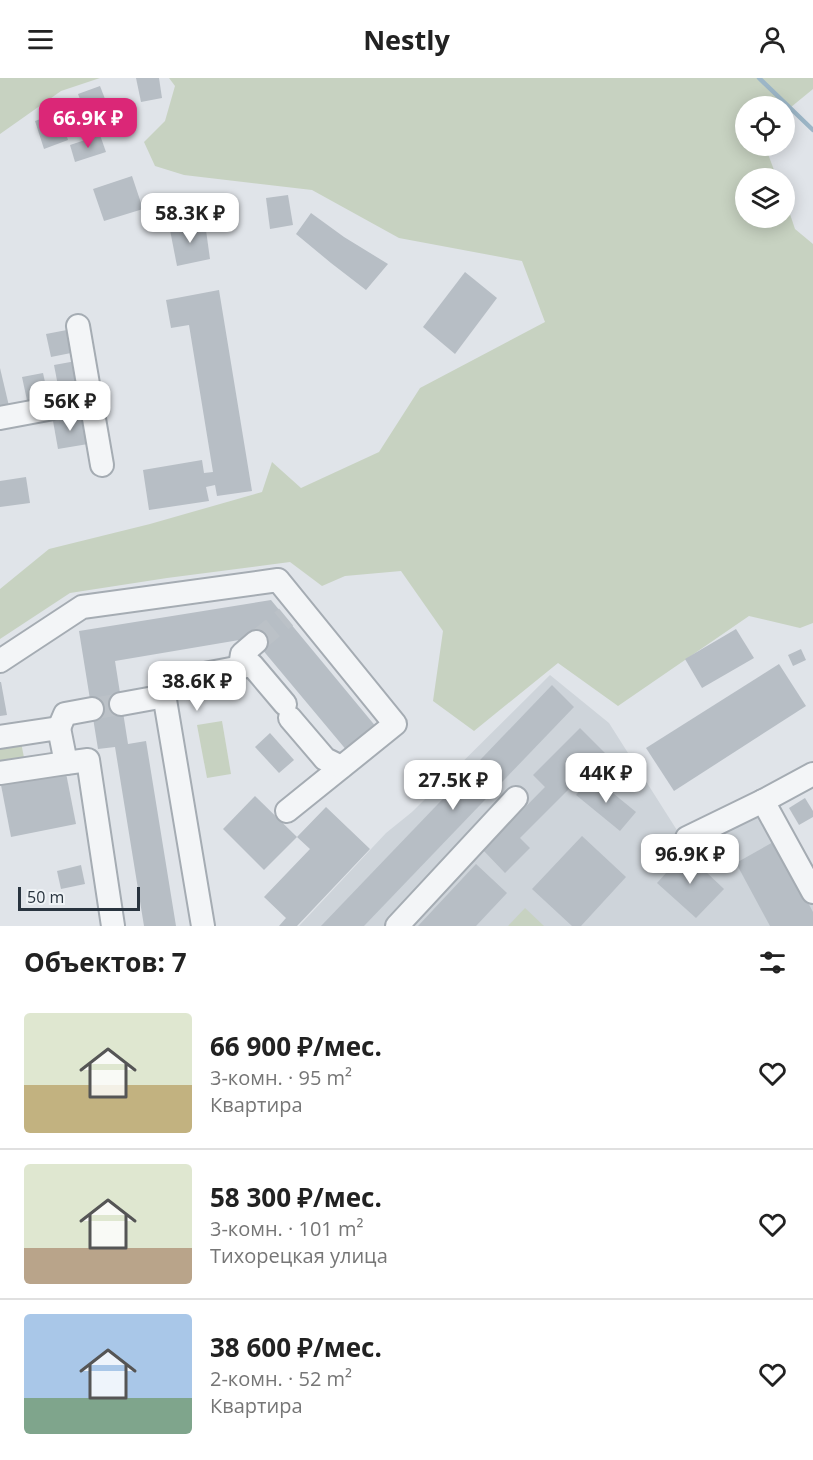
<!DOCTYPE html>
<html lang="ru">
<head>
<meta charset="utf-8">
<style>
	body { margin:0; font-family:"Open Sans",sans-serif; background:#f2f2f2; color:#222; height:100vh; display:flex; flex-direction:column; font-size:22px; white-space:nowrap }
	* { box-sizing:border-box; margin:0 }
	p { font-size:20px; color:#767676 }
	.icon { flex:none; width:33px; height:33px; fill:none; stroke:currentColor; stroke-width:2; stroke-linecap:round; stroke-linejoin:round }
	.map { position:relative; height:848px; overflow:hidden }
	.drawer { display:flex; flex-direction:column; background:#fff; flex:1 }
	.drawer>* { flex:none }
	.controls { position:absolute; left:735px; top:18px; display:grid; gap:12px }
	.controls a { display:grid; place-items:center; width:60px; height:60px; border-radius:50%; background:#fff; box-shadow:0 3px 15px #0003; font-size:30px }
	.scale { position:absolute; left:18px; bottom:15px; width:122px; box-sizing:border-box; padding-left:6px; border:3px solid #29343f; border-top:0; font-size:16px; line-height:21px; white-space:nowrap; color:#29343f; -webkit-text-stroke:4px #eff3f6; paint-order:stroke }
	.price { position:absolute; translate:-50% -51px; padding:0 14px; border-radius:12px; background:#fff; color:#222; font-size:20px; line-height:39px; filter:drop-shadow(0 2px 3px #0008) }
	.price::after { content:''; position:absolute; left:50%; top:36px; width:18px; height:14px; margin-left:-9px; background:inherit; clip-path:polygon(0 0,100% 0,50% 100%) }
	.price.active { background:#db2777; color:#fff }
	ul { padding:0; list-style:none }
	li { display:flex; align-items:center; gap:18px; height:150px; padding:0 24px }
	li+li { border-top:2px solid #e0e0e0 }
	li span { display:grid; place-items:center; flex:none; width:168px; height:120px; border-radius:6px; color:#555 }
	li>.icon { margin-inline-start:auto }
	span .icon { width:72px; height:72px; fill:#fffc; stroke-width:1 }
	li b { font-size:26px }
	h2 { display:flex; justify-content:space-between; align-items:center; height:72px; padding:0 24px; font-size:26px }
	header { display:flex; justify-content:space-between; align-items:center; height:78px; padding:0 24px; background:#fff; font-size:27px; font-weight:700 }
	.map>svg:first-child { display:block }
	.built { fill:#ced4da }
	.green { fill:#c7d2c1 }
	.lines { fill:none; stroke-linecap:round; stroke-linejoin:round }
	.stream { stroke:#9cb6c7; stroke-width:4.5 }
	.building { fill:#b7bec5 }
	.minor-tunnel { stroke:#bbc1c7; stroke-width:22; stroke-dasharray:22 11; stroke-linecap:butt }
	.minor-casing { stroke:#a5acb3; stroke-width:26 }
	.minor { stroke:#f3f5f7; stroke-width:22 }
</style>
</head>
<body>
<header><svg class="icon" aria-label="menu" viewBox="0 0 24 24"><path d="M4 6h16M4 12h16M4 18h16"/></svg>Nestly<svg class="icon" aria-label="person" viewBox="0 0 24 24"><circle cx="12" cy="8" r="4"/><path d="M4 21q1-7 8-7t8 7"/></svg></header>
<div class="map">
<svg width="813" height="848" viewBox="0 0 813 848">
	<rect width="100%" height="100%" fill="#e0e4e9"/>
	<path class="built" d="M550,597L609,645L687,768L767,728L813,824V848H299L386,755L412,734Z"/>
	<g class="green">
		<path d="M0,0H100L61,13L0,56Z"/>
		<path d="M169,0H813V11L785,34L784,28H746V68H765L777,100H746V140H784L785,121L795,151L813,166V545L800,550L749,538L618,628L558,585L474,653L433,623L443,553L401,493L345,498L322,508L290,484L167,500L70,515L0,561V511L49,471L150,446L262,414L272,384L301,410L379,374L420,310L545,244L522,183L399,160L312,112L184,97L155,88L144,64L165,43L175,8Z"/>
		<path d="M222,643L231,696L207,700L197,647Z"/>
		<path d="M21,664L25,685L0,689V667Z"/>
		<path d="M525,830L544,848H508Z"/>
	</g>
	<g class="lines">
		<path class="stream" d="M759,0L813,52"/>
	</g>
	<g class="building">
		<path d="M136,0H159L162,20L141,24Z"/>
		<path d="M100,8L112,39L90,47L78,16Z"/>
		<path d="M69,31L74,46L64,49L68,62L44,71L35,43Z"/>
		<path d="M100,57L106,74L75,84L70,67Z"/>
		<path d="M132,98L143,131L104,143L93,111Z"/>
		<path d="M288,117L293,147L270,151L266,120Z"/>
		<path d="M311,135L344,159L388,186L366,212L331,185L296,156Z"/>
		<path d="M205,145L210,181L177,188L170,152Z"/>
		<path d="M465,194L497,220L455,276L423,249Z"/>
		<path d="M219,212L252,413L217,418L215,407L206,409L209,423L149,432L143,392L202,382L204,395L213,394L189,247L171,250L166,222Z"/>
		<path d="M72,251L76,274L51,279L46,256Z"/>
		<path d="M76,283L81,309L59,313L54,287Z"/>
		<path d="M0,290L9,328L0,329Z"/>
		<path d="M43,295L49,322L28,327L22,299Z"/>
		<path d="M83,338L88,366L58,371L53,343Z"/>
		<path d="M26,399L30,425L0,429V403Z"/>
		<path d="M271,522L377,650L348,674L256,564L251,560L115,583L128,666L146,663L176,848H144L115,669L98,671L79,553Z"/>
		<path d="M736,551L754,580L702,610L685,581Z"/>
		<path d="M801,571L806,582L793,588L788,577Z"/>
		<path d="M779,586L806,628L674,713L646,670Z"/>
		<path d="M0,604H1L7,637L0,638Z"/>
		<path d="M552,607L574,629L364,848H321Z"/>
		<path d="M580,650L605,675L520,760L530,770L505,795L483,772L545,709L533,697Z"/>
		<path d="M270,655L294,682L279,695L255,669Z"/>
		<path d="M66,695L76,746L11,759L1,707Z"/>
		<path d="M592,698L636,734L620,753L576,717Z"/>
		<path d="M255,718L297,759L264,792L223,751Z"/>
		<path d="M805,720L813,733V739L799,747L789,730Z"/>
		<path d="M326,729L370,771L297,848H279L286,840L264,819L310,771L297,759Z"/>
		<path d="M582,758L626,799L581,848H572L532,811Z"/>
		<path d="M775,763L813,834V848H770L736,785Z"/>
		<path d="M685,774L724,811L696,840L657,805Z"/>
		<path d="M476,786L507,815L476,848H418Z"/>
		<path d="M81,787L85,806L61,811L57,793Z"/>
	</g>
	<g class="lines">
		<g class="minor-tunnel">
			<path d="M256,564L286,539"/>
			<path d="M92,631L121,626"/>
		</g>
		<defs>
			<g id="minor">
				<path d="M78,248L102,387"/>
				<path d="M0,340L91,323"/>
				<path d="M0,583L82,529L278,502L395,646L287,733"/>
				<path d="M240,589L242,576L256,564"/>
				<path d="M121,626L165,618"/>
				<path d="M290,640L325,681L341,689"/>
				<path d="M59,650L65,636L92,631"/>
				<path d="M0,659L59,650L66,685L0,695"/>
				<path d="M66,685L88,682L113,848"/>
				<path d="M763,723L813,814"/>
				<path d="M687,760L763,723L813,696"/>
				<path d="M203,848L162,604L252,587L285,626"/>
				<path d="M397,848L516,720"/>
			</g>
		</defs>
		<use href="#minor" class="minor-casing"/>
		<use href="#minor" class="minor"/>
	</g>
</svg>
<div class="controls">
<a><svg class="icon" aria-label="locate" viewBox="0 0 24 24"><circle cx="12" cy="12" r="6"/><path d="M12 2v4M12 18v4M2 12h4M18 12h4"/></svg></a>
<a><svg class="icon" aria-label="layers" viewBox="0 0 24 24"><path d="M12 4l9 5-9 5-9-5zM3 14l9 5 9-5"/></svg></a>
</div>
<div class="scale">50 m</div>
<b class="price active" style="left:88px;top:71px">66.9K ₽</b>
<b class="price" style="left:190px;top:166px">58.3K ₽</b>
<b class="price" style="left:70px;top:354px">56K ₽</b>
<b class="price" style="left:197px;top:634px">38.6K ₽</b>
<b class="price" style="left:606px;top:726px">44K ₽</b>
<b class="price" style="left:453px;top:733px">27.5K ₽</b>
<b class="price" style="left:690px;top:807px">96.9K ₽</b>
</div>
<section class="drawer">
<h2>Объектов: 7<svg class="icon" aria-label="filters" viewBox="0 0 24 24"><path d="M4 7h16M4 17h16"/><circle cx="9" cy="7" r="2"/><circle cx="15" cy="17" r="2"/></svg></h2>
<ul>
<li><span style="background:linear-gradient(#dfe7d0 60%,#c2b280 0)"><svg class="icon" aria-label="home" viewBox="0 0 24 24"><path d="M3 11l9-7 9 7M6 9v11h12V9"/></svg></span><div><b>66 900 ₽/мес.</b><p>3-комн. · 95 m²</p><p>Квартира</p></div><svg class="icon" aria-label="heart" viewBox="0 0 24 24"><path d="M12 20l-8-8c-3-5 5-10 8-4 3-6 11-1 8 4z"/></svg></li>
<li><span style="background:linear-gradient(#dfe7d0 70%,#b9a48a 0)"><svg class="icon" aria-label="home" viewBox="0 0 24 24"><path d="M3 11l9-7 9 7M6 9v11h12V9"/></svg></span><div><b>58 300 ₽/мес.</b><p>3-комн. · 101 m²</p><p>Тихорецкая улица</p></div><svg class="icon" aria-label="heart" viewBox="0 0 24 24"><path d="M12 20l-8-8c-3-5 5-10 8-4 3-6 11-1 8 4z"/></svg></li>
<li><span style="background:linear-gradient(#a9c7e8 70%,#7fa58c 0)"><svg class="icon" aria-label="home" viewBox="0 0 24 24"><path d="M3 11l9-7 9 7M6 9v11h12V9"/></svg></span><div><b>38 600 ₽/мес.</b><p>2-комн. · 52 m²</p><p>Квартира</p></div><svg class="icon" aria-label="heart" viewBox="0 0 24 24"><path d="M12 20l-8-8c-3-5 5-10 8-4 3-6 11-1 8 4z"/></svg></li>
</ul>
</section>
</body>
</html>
